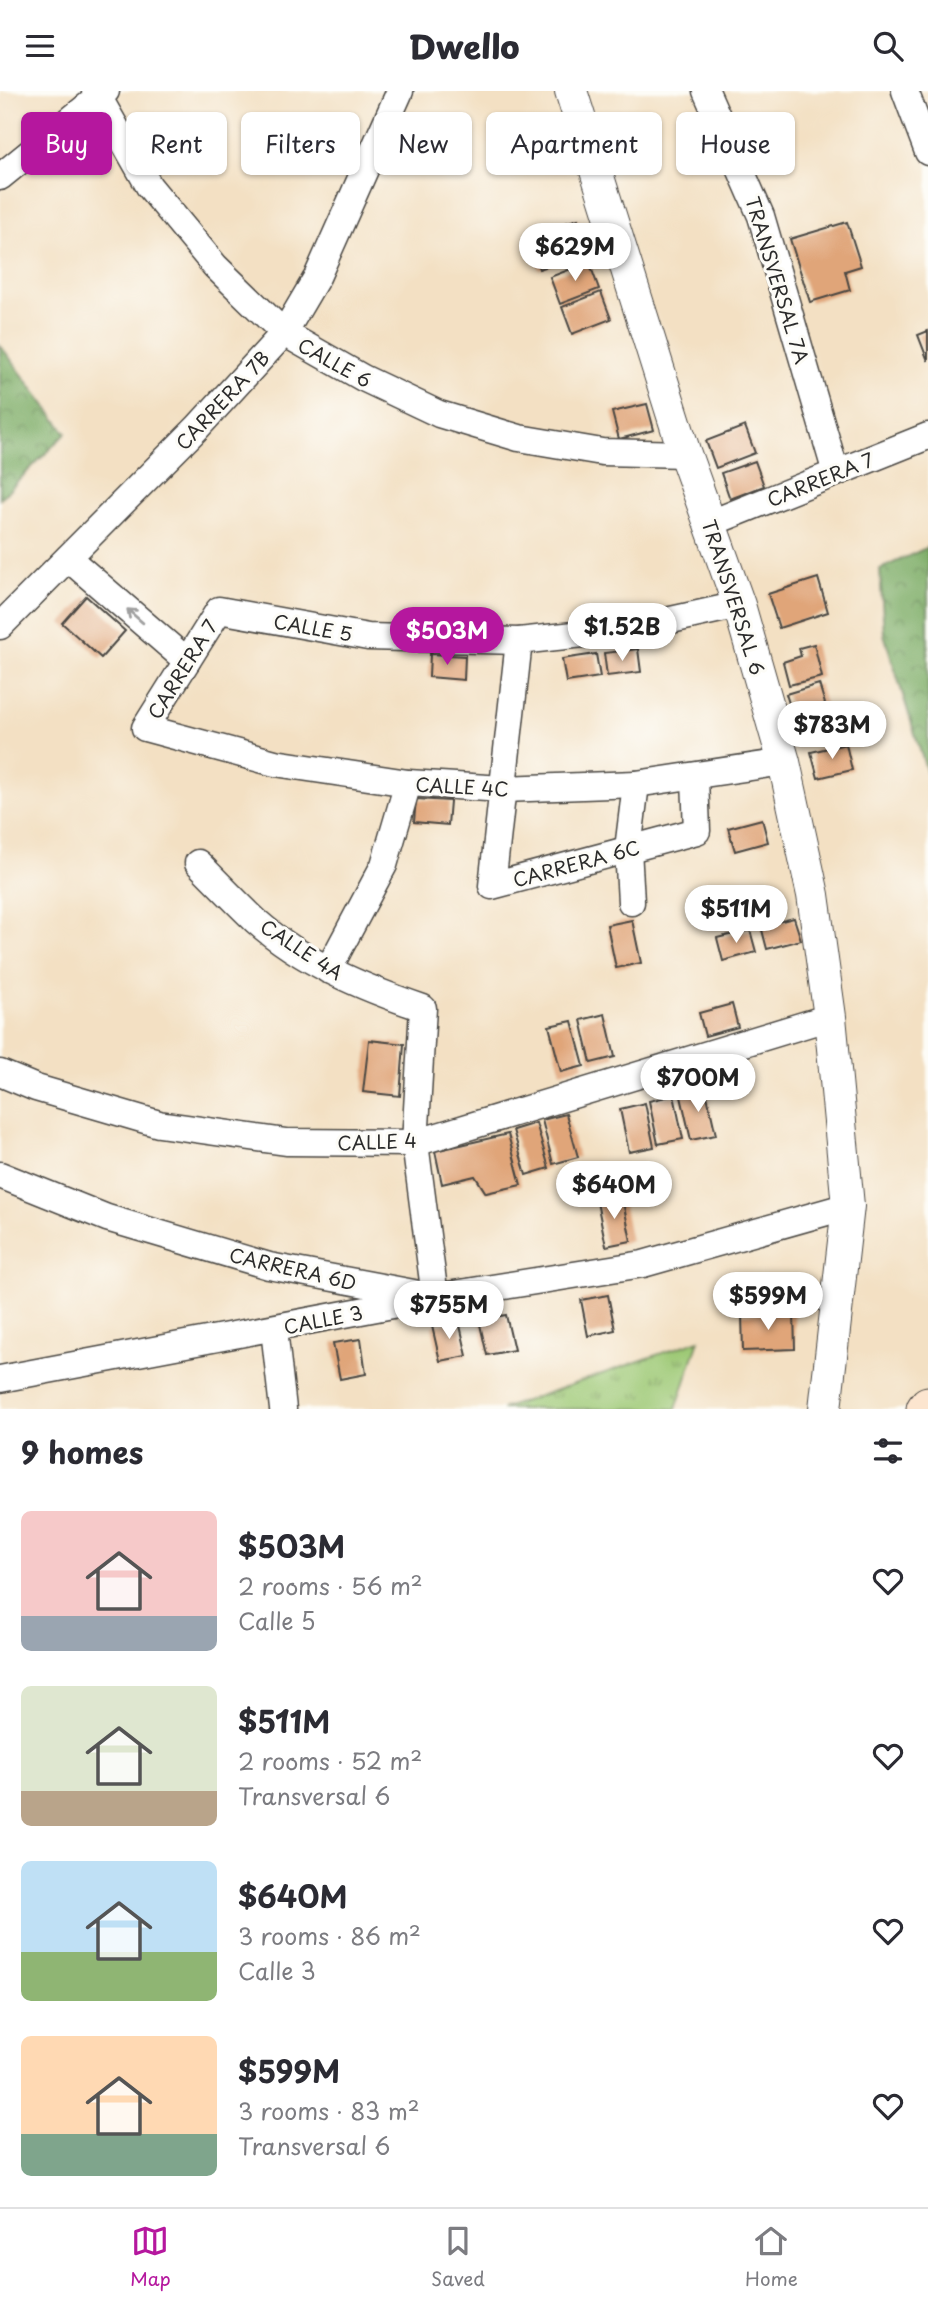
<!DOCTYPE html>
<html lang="en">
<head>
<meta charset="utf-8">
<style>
	body { margin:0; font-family:"Playpen Sans",sans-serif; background:#f7f7f7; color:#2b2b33; height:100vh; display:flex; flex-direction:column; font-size:26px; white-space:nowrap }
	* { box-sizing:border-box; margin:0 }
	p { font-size:23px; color:#7c7c81 }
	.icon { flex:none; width:38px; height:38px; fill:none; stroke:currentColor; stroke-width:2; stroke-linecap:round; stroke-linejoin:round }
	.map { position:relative; height:1318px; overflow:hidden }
	.drawer { display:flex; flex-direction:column; background:#fff; flex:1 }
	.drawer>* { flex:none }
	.top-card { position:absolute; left:21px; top:21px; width:887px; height:63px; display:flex; gap:14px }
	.price { position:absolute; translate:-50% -60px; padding:0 16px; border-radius:24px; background:#fff; color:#222; font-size:23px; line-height:46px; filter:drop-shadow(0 2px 4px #0008) }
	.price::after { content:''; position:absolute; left:50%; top:42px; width:21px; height:16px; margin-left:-10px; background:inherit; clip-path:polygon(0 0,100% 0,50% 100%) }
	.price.current { background:#b5179e; color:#fff }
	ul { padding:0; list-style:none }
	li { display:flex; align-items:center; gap:21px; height:175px; padding:0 21px }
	li span { display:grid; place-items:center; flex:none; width:196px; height:140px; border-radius:10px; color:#555 }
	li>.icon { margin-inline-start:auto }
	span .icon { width:84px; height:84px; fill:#fffc; stroke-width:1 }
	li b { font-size:30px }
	h2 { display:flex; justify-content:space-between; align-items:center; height:84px; padding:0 21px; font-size:30px }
	.chip { padding:0 24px; border-radius:10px; background:#fff; box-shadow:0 2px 5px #0004; font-size:24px; line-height:63px }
	.chip.current { background:#b5179e; color:#fff }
	header { display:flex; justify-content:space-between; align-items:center; height:91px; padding:0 21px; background:#fff; font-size:32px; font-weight:800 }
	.tab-bar { display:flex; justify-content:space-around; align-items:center; height:98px; border-top:2px solid #e1e1e2; background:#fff; font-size:19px; color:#7c7c81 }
	.tab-bar a { display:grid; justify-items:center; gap:4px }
	.tab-bar .current { color:#b5179e }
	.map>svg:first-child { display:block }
	.grass { fill:url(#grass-tufts); stroke:#647a50; stroke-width:2 }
	.forest { fill:url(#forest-crowns); stroke:#546c49; stroke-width:2 }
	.building { fill:#e0a579 }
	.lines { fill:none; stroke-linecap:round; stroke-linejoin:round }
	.minor-casing { stroke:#494642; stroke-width:29 }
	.tertiary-casing { stroke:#494642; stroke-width:34 }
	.secondary-casing { stroke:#494642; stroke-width:39 }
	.minor { stroke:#fff; stroke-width:26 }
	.tertiary { stroke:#fff; stroke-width:32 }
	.secondary { stroke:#fce5cf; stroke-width:37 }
	.oneway { stroke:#a0a0a0 }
	.labels { text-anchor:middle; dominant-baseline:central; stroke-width:6; stroke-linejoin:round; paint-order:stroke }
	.street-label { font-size:19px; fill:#2b2b2b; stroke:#fdfcf7 }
</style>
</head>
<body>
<header><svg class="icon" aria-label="menu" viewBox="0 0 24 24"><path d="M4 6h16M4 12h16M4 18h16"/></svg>Dwello<svg class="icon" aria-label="search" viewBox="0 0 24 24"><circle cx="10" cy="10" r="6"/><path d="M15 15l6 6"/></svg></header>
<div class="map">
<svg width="928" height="1318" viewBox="0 0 928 1318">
	<defs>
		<pattern id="grass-tufts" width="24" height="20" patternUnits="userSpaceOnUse" patternTransform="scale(1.75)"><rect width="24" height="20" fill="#9ec976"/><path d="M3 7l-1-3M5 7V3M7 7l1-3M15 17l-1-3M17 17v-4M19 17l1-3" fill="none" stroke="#81a361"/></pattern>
		<pattern id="forest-crowns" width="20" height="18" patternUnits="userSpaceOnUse" patternTransform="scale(1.75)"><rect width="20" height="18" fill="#7ead67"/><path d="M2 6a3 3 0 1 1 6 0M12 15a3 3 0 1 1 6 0" fill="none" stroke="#678d55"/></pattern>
	</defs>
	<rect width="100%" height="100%" fill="#fdfcf7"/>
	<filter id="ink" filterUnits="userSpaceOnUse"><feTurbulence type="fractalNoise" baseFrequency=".0143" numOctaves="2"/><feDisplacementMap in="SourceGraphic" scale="14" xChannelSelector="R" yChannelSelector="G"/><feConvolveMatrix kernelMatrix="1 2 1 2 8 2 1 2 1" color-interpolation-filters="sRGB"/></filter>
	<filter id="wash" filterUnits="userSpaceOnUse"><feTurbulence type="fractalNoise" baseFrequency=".00686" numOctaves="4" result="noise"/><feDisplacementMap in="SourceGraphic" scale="28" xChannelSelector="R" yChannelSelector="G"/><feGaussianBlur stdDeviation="1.57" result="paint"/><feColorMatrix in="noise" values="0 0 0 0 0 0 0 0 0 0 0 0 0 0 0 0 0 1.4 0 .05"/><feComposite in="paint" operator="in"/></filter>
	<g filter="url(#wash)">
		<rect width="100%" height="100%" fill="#f3e0c3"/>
		<path class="grass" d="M699,1249L676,1318H502Z"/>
		<g class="forest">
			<path d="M0,254L66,342L0,408Z"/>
			<path d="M928,456V685L884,543L880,478Z"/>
		</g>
		<g id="blocks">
			<g class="building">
				<path d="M578,128L589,162L539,178L528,144Z"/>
				<path d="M847,131L861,175L845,180L850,199L810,211L790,148Z"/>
				<path d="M589,171L599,198L560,213L550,186Z"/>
				<path d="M601,201L611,228L572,243L562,216Z"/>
				<path d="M928,240V270L918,244Z"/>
				<path d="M647,313L654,339L619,348L612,321Z"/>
				<path d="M745,335L755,362L716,377L706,350Z"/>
				<path d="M755,370L764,395L730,408L721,382Z"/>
				<path d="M818,487L828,521L779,537L768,503Z"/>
				<path d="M86,505L125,540L101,567L62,532Z"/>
				<path d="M814,553L822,586L789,594L783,571L801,565L799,557Z"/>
				<path d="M638,558L641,581L607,585L604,562Z"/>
				<path d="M430,563L465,565L464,589L429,586Z"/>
				<path d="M596,563L600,586L566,591L562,568Z"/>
				<path d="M819,593L826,616L793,625L786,603Z"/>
				<path d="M832,622L838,645L804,653L798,630Z"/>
				<path d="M846,653L852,679L818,687L811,661Z"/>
				<path d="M416,708L450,710L448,734L414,731Z"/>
				<path d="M762,728L768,751L735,760L728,737Z"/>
				<path d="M794,827L801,849L767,858L761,835Z"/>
				<path d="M632,829L641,872L616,877L607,834Z"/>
				<path d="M750,839L756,861L723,870L717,847Z"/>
				<path d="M732,913L738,936L705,945L699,922Z"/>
				<path d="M605,923L615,966L591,972L581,929Z"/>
				<path d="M572,930L584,975L561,981L549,935Z"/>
				<path d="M369,949L404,953L400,1005L363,1001Z"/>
				<path d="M705,996L716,1044L691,1049L680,1001Z"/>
				<path d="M674,1004L683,1048L658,1053L649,1010Z"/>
				<path d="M645,1012L654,1056L629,1061L620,1018Z"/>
				<path d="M566,1023L578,1066L553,1073L542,1029Z"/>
				<path d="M536,1032L549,1077L526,1084L513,1039Z"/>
				<path d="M508,1043L521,1094L486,1102L475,1085L442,1093L435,1060Z"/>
				<path d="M622,1106L631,1150L606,1155L597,1111Z"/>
				<path d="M608,1204L615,1239L588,1245L581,1209Z"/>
				<path d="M794,1222L795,1258L743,1260L742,1223Z"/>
				<path d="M506,1224L514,1259L487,1264L479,1229Z"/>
				<path d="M459,1230L467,1265L440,1270L432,1235Z"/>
				<path d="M361,1248L366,1283L340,1288L333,1252Z"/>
			</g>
		</g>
	</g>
	<g filter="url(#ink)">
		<use href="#blocks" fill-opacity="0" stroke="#494642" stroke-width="2"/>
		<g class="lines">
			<defs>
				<g id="minor">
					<path d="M95,0L149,95L215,175L284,242L363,287L439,323L519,347L602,361L685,363"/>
					<path d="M706,0L761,125L836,382"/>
					<path d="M905,0L928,61"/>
					<path d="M0,86L106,0"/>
					<path d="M711,432L928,345"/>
					<path d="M68,467L187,570"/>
					<path d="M739,514L630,538L519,550L368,546L219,519L145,637L275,672L408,692L503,698L636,693L784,671"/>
					<path d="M0,535L197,337L284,242L317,186L400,0"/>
					<path d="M519,550L492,795L697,740L695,687"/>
					<path d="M631,811L628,758L636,693"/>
					<path d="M328,879L384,774L408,692"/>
					<path d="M0,982L36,997L159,1033L286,1051L415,1052L830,926"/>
					<path d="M0,1084L107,1127L269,1175L435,1206L415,1052L423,917C364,897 303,872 256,830C236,811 217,791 198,772"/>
					<path d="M274,1238L283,1318"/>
					<path d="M0,1288L435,1206L643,1173L848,1115"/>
				</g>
				<path id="tertiary" d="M571,0L685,363L739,514L784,671L813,804L830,926L848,1115L825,1318"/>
				<path id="secondary" d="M925,1318L928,1314"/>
			</defs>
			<use href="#minor" class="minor-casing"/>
			<use href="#tertiary" class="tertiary-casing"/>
			<use href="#secondary" class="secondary-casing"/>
			<use href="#minor" class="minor"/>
			<use href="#tertiary" class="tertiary"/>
			<use href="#secondary" class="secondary"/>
		</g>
		<defs><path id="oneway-shaft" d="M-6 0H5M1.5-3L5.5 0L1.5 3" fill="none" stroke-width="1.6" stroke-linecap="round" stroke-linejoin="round" transform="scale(1.75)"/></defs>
		<use class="oneway" href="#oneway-shaft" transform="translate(135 525) rotate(-139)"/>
	</g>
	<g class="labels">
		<g class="street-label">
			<text transform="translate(778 189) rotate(73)">TRANSVERSAL 7A</text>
			<text transform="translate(335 271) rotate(29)">CALLE 6</text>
			<text transform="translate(222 309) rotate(-47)">CARRERA 7B</text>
			<text transform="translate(820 388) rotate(-22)">CARRERA 7</text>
			<text transform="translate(734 506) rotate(72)">TRANSVERSAL 6</text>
			<text transform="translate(313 536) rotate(10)">CALLE 5</text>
			<text transform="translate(182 578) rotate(-58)">CARRERA 7</text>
			<text transform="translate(462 695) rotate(3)">CALLE 4C</text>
			<text transform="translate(576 772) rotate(-15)">CARRERA 6C</text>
			<text transform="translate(302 858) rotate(33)">CALLE 4A</text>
			<text transform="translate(377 1050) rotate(-2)">CALLE 4</text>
			<text transform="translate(293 1177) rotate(13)">CARRERA 6D</text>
			<text transform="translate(323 1228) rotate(-11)">CALLE 3</text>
		</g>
	</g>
</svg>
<b class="price" style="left:575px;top:192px">$629M</b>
<b class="price" style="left:622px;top:572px">$1.52B</b>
<b class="price current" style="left:447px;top:576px">$503M</b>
<b class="price" style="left:832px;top:670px">$783M</b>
<b class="price" style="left:736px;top:854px">$511M</b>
<b class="price" style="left:698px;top:1023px">$700M</b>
<b class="price" style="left:614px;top:1130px">$640M</b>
<b class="price" style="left:768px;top:1241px">$599M</b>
<b class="price" style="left:449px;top:1250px">$755M</b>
<div class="top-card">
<a class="chip current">Buy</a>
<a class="chip">Rent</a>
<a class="chip">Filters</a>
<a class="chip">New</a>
<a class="chip">Apartment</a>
<a class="chip">House</a>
</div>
</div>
<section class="drawer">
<h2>9 homes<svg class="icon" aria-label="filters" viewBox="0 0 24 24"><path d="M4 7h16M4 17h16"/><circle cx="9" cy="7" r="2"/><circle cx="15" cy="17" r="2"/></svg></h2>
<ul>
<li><span style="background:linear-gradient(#f6c9c9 75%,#9aa5b1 0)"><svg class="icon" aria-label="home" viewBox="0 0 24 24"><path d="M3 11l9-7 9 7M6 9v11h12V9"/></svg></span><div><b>$503M</b><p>2 rooms · 56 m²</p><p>Calle 5</p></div><svg class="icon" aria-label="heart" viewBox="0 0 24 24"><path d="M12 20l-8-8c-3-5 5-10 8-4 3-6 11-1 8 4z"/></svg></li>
<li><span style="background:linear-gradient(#dfe7d0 75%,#b9a48a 0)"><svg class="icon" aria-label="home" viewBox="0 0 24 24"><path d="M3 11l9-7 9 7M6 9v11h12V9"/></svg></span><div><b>$511M</b><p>2 rooms · 52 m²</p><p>Transversal 6</p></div><svg class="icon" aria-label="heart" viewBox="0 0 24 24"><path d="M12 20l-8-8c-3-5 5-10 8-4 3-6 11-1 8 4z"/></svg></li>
<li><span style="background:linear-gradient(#bfe0f5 65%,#8fb573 0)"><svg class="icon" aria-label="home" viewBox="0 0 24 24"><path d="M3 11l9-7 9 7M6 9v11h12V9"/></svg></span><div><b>$640M</b><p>3 rooms · 86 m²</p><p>Calle 3</p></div><svg class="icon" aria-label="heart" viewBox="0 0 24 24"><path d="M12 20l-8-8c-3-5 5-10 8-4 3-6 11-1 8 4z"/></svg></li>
<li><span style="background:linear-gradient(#ffd9b3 70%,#7fa58c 0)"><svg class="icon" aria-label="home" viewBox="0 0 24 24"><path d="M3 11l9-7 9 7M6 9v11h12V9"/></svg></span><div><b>$599M</b><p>3 rooms · 83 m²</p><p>Transversal 6</p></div><svg class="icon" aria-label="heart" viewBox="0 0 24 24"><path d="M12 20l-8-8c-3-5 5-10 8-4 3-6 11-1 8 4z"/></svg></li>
</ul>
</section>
<nav class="tab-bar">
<a class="current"><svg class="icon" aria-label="map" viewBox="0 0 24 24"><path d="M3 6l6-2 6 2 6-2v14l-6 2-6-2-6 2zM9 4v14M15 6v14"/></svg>Map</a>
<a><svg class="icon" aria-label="saved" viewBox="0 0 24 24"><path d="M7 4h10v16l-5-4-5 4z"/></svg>Saved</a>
<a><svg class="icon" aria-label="home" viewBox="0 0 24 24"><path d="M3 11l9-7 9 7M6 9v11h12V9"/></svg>Home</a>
</nav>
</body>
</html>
